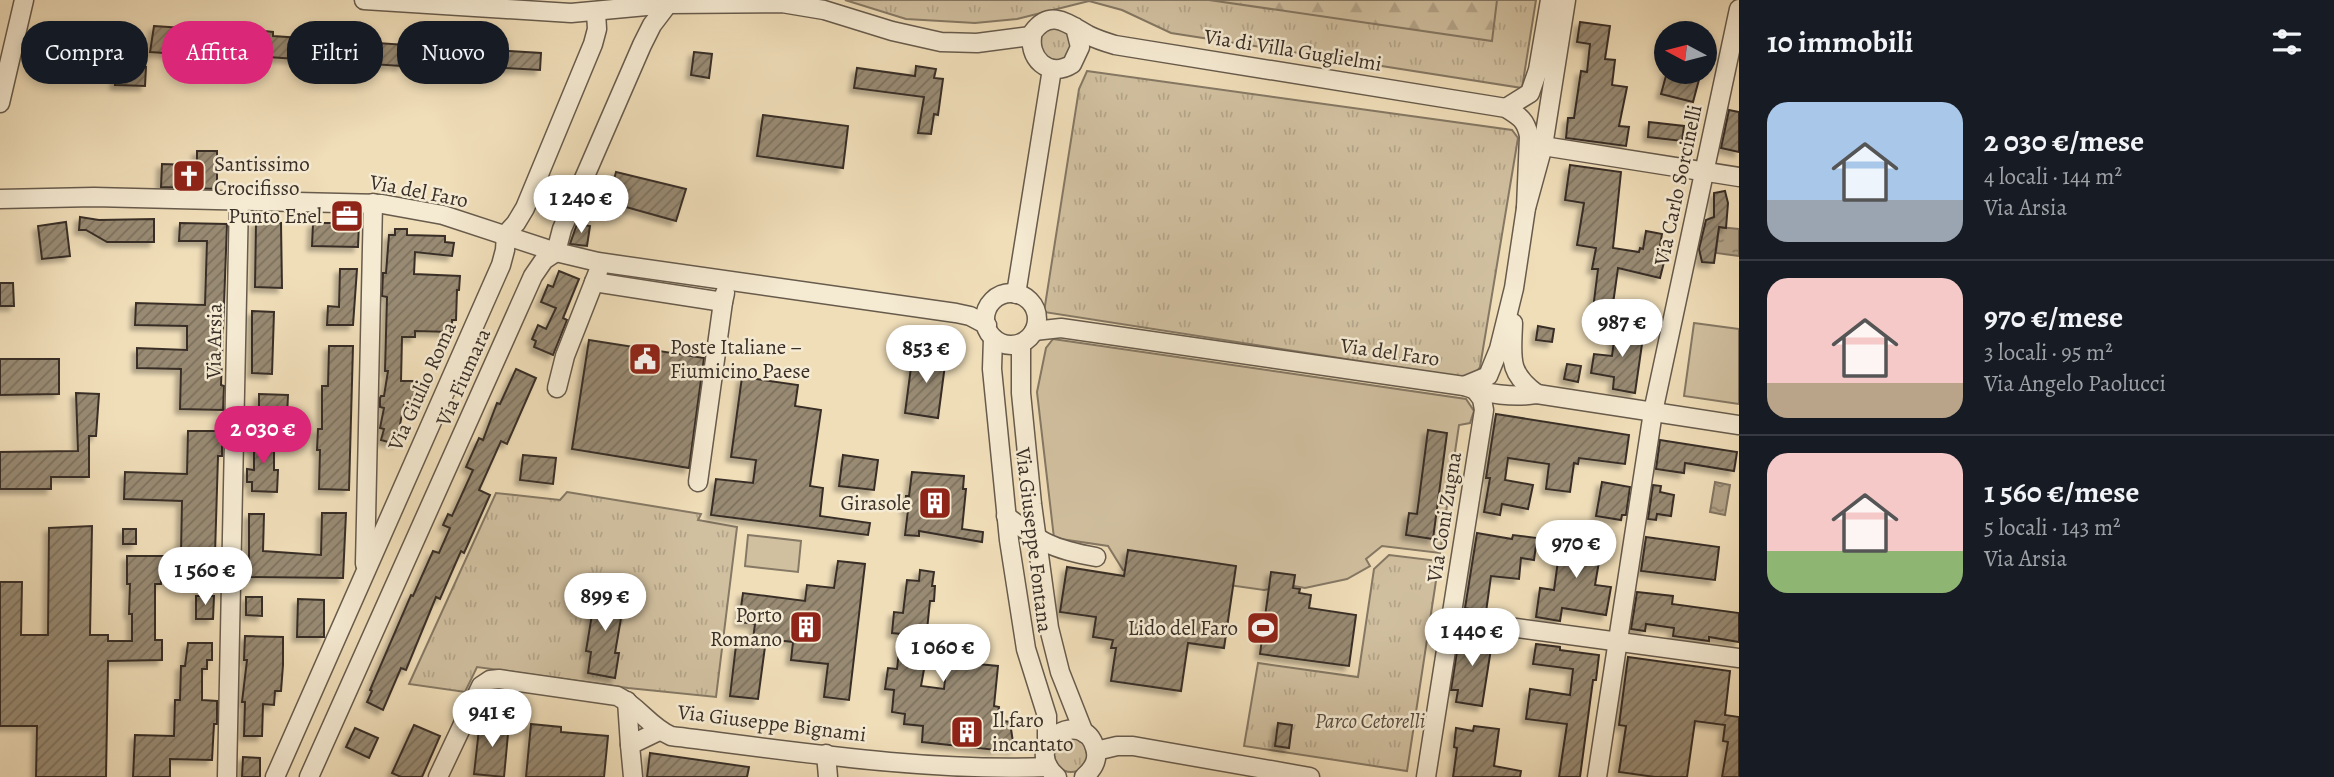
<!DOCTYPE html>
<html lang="it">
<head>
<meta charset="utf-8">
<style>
	body { margin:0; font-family:Alegreya,serif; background:#20242c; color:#f1f3f6; height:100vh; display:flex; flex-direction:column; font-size:26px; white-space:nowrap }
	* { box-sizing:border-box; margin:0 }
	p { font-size:23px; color:#9ea1a6 }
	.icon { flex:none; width:38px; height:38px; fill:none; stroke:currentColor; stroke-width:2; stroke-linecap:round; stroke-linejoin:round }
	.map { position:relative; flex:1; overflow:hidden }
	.sheet { display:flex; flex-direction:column; background:#171b24; width:595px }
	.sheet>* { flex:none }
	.banner { position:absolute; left:21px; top:21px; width:665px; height:63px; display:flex; gap:14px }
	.needle { width:46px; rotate:277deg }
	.tools { position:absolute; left:1654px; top:21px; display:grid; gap:14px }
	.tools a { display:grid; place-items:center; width:63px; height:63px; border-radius:50%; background:#171b24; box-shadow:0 4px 10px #0003; font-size:35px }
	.price { position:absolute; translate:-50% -60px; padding:0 16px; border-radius:24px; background:#fff; color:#222; font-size:23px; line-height:46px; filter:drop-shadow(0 2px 4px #0008) }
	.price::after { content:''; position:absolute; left:50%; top:42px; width:21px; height:16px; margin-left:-10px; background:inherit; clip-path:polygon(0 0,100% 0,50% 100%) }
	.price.on { background:#db2777; color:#fff }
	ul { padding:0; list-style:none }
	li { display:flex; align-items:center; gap:21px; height:175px; padding:0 28px }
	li+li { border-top:2px solid #363941 }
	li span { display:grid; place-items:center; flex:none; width:196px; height:140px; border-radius:21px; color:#555 }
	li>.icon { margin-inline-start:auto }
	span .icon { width:84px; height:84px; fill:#fffc; stroke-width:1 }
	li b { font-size:30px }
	h2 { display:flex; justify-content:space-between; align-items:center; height:84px; padding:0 28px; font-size:30px }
	.tag { padding:0 24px; border-radius:28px; background:#171b24; box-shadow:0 4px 10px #0003; font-size:24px; line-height:63px }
	.tag.on { background:#db2777; color:#fff }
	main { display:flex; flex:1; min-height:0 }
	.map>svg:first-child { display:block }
	.grass { fill:url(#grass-tufts); stroke:#857864; stroke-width:2 }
	.forest { fill:url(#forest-firs); stroke:#857864; stroke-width:2 }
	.garden { fill:#d1c0a0; stroke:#857864; stroke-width:2 }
	.water { fill:url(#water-ripples); stroke:#827461; stroke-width:2 }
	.building { fill:url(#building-hatch); stroke:#392f27; stroke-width:2; filter:url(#shadow) }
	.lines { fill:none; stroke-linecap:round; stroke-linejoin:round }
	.minor-casing { stroke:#675b4c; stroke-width:21 }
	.minor { stroke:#f5ead2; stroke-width:18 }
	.labels { text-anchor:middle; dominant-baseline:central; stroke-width:5; stroke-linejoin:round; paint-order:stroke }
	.street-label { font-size:21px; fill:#392f27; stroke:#f5ead2 }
	.poi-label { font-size:21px; fill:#392f27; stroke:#f5ead2; text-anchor:end }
	.park-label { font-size:21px; font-style:italic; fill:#574c3f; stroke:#f5ead2 }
</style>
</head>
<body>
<main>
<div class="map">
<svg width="1739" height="777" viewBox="0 0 1739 777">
	<defs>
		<pattern id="grass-tufts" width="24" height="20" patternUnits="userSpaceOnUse" patternTransform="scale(1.75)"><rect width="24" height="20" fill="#d1c0a0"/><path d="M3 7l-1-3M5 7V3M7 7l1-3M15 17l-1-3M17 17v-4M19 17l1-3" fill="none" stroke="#b4a58a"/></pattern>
		<pattern id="forest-firs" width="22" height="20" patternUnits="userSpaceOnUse" patternTransform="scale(1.75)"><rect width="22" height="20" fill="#d1c0a0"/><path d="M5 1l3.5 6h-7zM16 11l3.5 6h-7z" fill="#b4a58a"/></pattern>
		<pattern id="water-ripples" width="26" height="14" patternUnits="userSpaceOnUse" patternTransform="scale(1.75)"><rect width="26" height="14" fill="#b2a287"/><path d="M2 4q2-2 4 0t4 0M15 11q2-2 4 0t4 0" fill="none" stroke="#92846e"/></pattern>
		<pattern id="building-hatch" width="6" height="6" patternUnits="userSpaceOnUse" patternTransform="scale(1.75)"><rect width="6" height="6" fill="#988a73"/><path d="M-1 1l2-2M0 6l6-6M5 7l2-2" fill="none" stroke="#7d715e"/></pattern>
		<filter id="shadow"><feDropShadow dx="-4.5" dy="4.5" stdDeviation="2" flood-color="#0004"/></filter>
	</defs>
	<rect width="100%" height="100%" fill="#f0deb9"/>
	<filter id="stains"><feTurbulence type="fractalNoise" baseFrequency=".00286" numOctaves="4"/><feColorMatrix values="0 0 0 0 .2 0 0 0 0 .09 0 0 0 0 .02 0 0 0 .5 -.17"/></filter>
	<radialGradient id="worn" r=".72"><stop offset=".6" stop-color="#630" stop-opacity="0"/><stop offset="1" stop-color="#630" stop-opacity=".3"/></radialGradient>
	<g class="grass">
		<path d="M845,0H1536L1522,88L1171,33L1122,10L1089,1L1017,19L975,23L906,19Z"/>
		<path d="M1066,27L1075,51L1057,63L1041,56L1040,35L1044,29Z"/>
		<path d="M1087,71L1512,130L1518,138L1480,367L1474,375L1462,377L1044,312L1079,89Z"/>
		<path d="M567,492L701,514L698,520L737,527L716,697L628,688L477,667L465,692L409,684L496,493L560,500Z"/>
		<path d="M1389,555L1439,561L1407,771L1244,746L1258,663L1358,677L1374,569Z"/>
		<circle cx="1071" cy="755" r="17"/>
	</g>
	<path class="forest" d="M1209,0H1497L1492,41Z"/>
	<g class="garden">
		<path d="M1694,323L1739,329V404L1684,396Z"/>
		<path d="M1053,339L1466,399L1474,411L1470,423L1459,425L1440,553L1382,546L1366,559L1370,566L1347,579L1305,588L1289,585L1264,590L1123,570L1108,546L1054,538L1037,392L1046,348Z"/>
		<path d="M748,535L801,541L798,572L745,566Z"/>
	</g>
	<g class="water">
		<path d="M1719,227L1739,229V256L1716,253Z"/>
		<path d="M1715,482L1730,485L1725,515L1710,512Z"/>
	</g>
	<g class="building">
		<path d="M1580,22L1610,26L1605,59L1615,60L1612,85L1627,87L1619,126L1629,127L1626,146L1566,138L1568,118H1574L1581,71L1587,72L1590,44L1577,42Z"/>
		<path d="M154,26L183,28L179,54L150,52Z"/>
		<path d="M254,30L273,32V36L451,48V39L494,42V50L541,53L540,70L401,62V66L253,56Z"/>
		<path d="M694,52L712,54L709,78L691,75Z"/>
		<path d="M116,65L146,67L145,86L115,85Z"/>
		<path d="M916,66L936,69L934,78L943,79L938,115L934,114L931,134L918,133L924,97L854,88L857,68L915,76Z"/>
		<path d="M1667,72H1701L1693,102L1661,94Z"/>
		<path d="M1729,110L1739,112V152L1721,148Z"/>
		<path d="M763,115L848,126L843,168L757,156Z"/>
		<path d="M1649,122L1684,126L1682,141L1648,137Z"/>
		<path d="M197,151H217V189L161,187L162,164L197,165Z"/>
		<path d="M1570,165L1621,172L1613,248L1639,252L1640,248L1643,249L1646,231L1662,234L1659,252L1666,254L1660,278L1618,268L1612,311L1593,309L1598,269H1592L1596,248L1577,245L1584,203L1565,200Z"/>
		<path d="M616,172L686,189L676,221L608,202Z"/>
		<path d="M1725,191L1728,203L1726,228L1719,227L1714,263L1702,262L1699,249L1706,220L1714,217V193Z"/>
		<path d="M80,217L99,220L154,219V242H107L86,230H79Z"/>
		<path d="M66,222L70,256L42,259L38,226Z"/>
		<path d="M256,222L281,223L282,288L255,287Z"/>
		<path d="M180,223L227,224L221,385L224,386L223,410L180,409L181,369L137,368V348L187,350V326L135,325L136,303L205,305L207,241H179Z"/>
		<path d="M313,223H359L358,247L312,246Z"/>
		<path d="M577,224L590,226L587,246L570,244Z"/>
		<path d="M395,229H407V235L445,236V242L454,243L452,256L415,252L414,274L460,276L459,290H457L456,320H452V332L415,331V337H402L401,381H419L412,406L404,405L396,444L381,440L384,429L380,428L384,408L380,407V398L381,396H384L388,371H385L387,297L382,296L383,273H386L389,235H395Z"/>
		<path d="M340,269H357L353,325H327L328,306L339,307Z"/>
		<path d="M559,271L579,279L563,318L567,320L553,355L534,347L536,341L532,339L538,325L546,329L556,308L541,302L548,285L553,287Z"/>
		<path d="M0,283H13L14,306H0Z"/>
		<path d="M252,311L274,312L272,374L252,373Z"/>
		<path d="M1538,326L1554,329L1552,342L1536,340Z"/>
		<path d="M1616,326L1644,330L1635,393L1613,389L1614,377L1591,373L1594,354L1612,356Z"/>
		<path d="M589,340L704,358L689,468L572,449Z"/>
		<path d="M329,346H353L349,490L319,489L320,450H317L318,429H322V386H328Z"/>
		<path d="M913,352L946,357L938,418L905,413Z"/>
		<path d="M0,359H59V394L0,395Z"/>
		<path d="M1567,364L1581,366L1578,382L1564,379Z"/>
		<path d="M516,369L536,378L507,444L501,441L479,490L490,495L464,553L461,551L440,599L436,597L406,670L401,668L383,710L367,702L372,691L370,690L411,595L413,596L433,551L439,553L450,528L443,525L448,514L452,516L473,470L466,467L479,438L483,440L497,403L500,404Z"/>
		<path d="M742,377L798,385L795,406L821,410L810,486L823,488L820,516L870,523L868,535L711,515L716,479L753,483L756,460L731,457Z"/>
		<path d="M76,393L99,394L96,436H89V477H51V489H0V452L78,451Z"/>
		<path d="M259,394L288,395L287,416H259Z"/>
		<path d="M1496,414L1629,435L1625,464L1579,458L1578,464L1574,463L1570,492L1546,489L1549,464L1508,458L1505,480L1533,485L1528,509L1502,504L1500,515L1484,512L1490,478H1486Z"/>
		<path d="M1428,430L1447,433L1433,539L1406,535L1409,513L1417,514Z"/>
		<path d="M188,431H222V456H218L215,554H220V571L161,570V584H155V640H162V660L108,661L106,777H36L37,726H0V582H22L21,635H48L49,528L92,526L90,635H108V641H132V614H129L130,584H127V556H176V553H181L182,501L124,499L125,472L187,474Z"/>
		<path d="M250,434L263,435V443H274V470H278L277,492L252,491V482H247V469L254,470V447H250Z"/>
		<path d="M1660,440L1737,452L1734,471L1685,463L1684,473L1656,469Z"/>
		<path d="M523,455L556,458L553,484L520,480Z"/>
		<path d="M843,455L878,460L874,490L839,486Z"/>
		<path d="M912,472L964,476L963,489H966L962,529L983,532L982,542L919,531V536L905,535L908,510L905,509L906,496H909Z"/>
		<path d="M1602,482L1630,487L1626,515H1622L1621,520L1596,516Z"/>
		<path d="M1653,485L1661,486L1660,492L1674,495L1671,516L1657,514L1656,520L1648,519Z"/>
		<path d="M322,513H346L343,578L249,577V514H264L263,551L321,555Z"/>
		<rect x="123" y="529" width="13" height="15"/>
		<path d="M1562,532L1603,538L1595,585L1611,587L1606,615L1562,608L1560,621L1536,617L1540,588L1554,590Z"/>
		<path d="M1477,533L1512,539L1513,535L1537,538L1534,560L1521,558L1519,579L1491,576L1486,612L1465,608Z"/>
		<path d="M1646,537L1719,547L1715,580L1641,571Z"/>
		<path d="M1128,550L1236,566L1224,648L1188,643L1181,691L1111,681L1116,648H1111L1113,640L1093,637L1096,617L1060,612L1067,567L1124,576Z"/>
		<path d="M838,561L865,564L849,700L824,697L828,664L791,660L793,642L766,639L758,699L730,696L736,645L752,647L755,624L739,622L743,593L805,601L807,585L834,588Z"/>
		<path d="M920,570L934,572L932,586H935L934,601H930L927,630H931L921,686L944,689L947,661L998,666L994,706L999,707L997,720L1010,722L1014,749L996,747V750L922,742L923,726L904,724L905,714L892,712L894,690L885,689L888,668L897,669L901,634L892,633L894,612L903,613L907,580L919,581Z"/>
		<path d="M1271,572L1295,575L1293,588L1300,589L1299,593L1311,595L1309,608L1356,615L1349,666L1260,654Z"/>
		<path d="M596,590L625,595L615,653H619L615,678L588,673L591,652L586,651Z"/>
		<path d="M1637,592L1673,596L1672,604L1739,613V642L1709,637V641L1673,636L1674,628L1646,624L1645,631L1631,629Z"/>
		<path d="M196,596H214L213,619H196Z"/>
		<path d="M246,597H262V616L246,615Z"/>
		<path d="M298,599L324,600V637H297Z"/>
		<path d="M1460,632L1493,636L1482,706L1456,702L1458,690H1451Z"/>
		<path d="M245,636L283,637V665L281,691H275L274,705L263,704L262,736H244L245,702H242L247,660H244Z"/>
		<path d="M188,643H212V660H207V669H202V700L217,701V724H214L212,760L170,759V777H133L135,735L174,736L175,700H180L181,666H185Z"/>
		<path d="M1536,644L1560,647V650L1599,655L1596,680H1593L1580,777H1559L1567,724L1526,719L1530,689L1570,695L1573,669L1533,664Z"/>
		<path d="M1628,657L1730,671L1725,715L1739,717V777H1722L1728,742L1723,741L1725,725L1695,721L1687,777H1655L1619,772L1626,726L1619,725Z"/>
		<path d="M480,720L509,723L504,777L474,774Z"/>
		<path d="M1278,723L1292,725L1289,748L1275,746Z"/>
		<path d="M531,724L561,727V732L608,736L604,777H526Z"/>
		<path d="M414,725L440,736L422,777H401L392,773Z"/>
		<path d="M1474,726L1499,729L1494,766L1521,771L1520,777H1453L1457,748L1454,747L1456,728L1473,731Z"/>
		<path d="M355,728L378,738L369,758L346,747Z"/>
		<path d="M650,753L749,767L747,777H647Z"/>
		<path d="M243,757L260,758V777H242Z"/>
	</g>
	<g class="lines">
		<defs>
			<g id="minor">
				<path d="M364,0L571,13L668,4L782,3L824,10L892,31L941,42L977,43L1031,36"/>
				<path d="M1075,27L1080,47L1072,64C1049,79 1026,58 1033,32C1051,8 1068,24 1088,35C1096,39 1105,42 1115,45L1506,108C1519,116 1526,120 1529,136L1526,208"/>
				<path d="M0,103L24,0"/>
				<path d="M1506,108L1530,93L1538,70L1550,0"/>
				<path d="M1543,146L1739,177"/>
				<path d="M0,199L94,197L382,204L443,215L556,252L598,262L956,313L970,316L987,325"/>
				<path d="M594,282L723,302L725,293"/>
				<circle cx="1011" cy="319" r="26"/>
				<path d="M1016,294L1052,69"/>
				<path d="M1513,323C1512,358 1507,372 1537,394"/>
				<path d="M1034,331L1061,328L1464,386C1486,394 1514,398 1537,394L1739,425"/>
				<path d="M993,338L992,369L1009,540L1026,649L1047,716V745"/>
				<path d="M1021,345V393L1032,504L1049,628L1060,672L1084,733"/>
				<path d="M1464,386L1488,376L1499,349L1514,288L1526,208L1543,146L1566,0"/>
				<path d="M557,388L565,356L598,272"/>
				<path d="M698,482L723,302"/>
				<path d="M1006,516C1041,542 1051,549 1096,557"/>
				<path d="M365,564L373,203"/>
				<path d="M1450,619L1739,658"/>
				<path d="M627,701L630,745"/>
				<path d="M1096,751L1117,746H1133L1310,777"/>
				<path d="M826,754L828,777"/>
				<path d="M227,777L239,199"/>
				<path d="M275,777L501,265L505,250L506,234L516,223L525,208L593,44L597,29L596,12"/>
				<path d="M309,777L533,276L544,260L556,252L562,229L642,45L652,25L668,4"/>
				<path d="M438,777L481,686L490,680L499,679L617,696C638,706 650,727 671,736C793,751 925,772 1048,767"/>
				<path d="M633,777L630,745L659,731"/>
				<path d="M1057,777C1018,744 1084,706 1095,748C1099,760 1093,769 1084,777"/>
				<path d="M1426,777L1484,410L1482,399L1476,391"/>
				<path d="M1597,777L1653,412L1739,9"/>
			</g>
		</defs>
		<use href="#minor" class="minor-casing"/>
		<use href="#minor" class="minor"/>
	</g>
	<defs>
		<symbol id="church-square" viewBox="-11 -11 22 22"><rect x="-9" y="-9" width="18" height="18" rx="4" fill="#8f2418" stroke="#f5ead2"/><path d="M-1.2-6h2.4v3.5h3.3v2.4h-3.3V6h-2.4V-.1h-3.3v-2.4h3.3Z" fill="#fff"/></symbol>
		<symbol id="office-square" viewBox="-11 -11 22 22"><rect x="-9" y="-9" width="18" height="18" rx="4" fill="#8f2418" stroke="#f5ead2"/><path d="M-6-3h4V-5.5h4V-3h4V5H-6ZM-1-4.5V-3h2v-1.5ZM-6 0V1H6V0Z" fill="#fff"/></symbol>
		<symbol id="civic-square" viewBox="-11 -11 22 22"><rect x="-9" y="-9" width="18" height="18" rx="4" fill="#8f2418" stroke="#f5ead2"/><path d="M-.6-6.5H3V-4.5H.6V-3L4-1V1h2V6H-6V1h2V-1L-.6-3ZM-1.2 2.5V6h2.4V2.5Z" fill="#fff"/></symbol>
		<symbol id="building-square" viewBox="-11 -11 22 22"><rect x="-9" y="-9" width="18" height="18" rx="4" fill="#8f2418" stroke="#f5ead2"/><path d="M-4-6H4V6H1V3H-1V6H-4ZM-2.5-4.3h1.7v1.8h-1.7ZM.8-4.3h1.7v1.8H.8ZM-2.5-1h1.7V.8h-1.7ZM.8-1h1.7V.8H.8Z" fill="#fff"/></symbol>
		<symbol id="stadium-square" viewBox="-11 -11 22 22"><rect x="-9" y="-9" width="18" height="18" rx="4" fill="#8f2418" stroke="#f5ead2"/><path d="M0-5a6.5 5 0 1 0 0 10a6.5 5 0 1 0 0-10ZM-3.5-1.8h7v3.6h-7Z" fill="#fff"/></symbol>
	</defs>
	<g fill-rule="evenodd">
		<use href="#church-square" x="170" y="157" width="38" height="38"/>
		<use href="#office-square" x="328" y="197" width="38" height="38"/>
		<use href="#civic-square" x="626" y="340" width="38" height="38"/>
		<use href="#building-square" x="916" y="484" width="38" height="38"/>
		<use href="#building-square" x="787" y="608" width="38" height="38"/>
		<use href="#stadium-square" x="1244" y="609" width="38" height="38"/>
		<use href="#building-square" x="948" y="713" width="38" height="38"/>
	</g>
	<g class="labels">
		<g class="street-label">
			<text transform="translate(1293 50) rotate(9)">Via di Villa Guglielmi</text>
			<text transform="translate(1678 185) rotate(-78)">Via Carlo Sorcinelli</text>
			<text transform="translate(419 191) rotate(11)">Via del Faro</text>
			<text transform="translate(214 341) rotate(-89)">Via Arsia</text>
			<text transform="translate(1390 352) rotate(8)">Via del Faro</text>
			<text transform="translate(463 377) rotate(-66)">Via Fiumara</text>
			<text transform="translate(422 386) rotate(-66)">Via Giulio Roma</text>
			<text transform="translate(1444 517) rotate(-81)">Via Coni Zugna</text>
			<text transform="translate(1034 540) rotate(83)">Via Giuseppe Fontana</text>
			<text transform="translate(772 723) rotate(7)">Via Giuseppe Bignami</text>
		</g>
		<g class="poi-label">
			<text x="214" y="164" text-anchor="start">Santissimo<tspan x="214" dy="24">Crocifisso</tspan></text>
			<text x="322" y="216">Punto Enel</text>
			<text x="670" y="347" text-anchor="start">Poste Italiane –<tspan x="670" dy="24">Fiumicino Paese</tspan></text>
			<text x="911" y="503">Girasole</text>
			<text x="782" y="615">Porto<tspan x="782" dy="24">Romano</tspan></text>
			<text x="1238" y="628">Lido del Faro</text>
			<text x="992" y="720" text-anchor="start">Il faro<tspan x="992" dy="24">incantato</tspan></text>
		</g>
		<g class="park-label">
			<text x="1370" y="721">Parco Cetorelli</text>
		</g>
	</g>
	<rect width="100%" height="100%" filter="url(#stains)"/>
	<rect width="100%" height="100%" fill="url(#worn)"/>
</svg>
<div class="tools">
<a><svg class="needle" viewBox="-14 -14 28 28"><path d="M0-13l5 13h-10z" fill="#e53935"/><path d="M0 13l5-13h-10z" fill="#9ea1a6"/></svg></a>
</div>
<b class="price" style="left:581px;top:235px">1 240 €</b>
<b class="price" style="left:1622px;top:359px">987 €</b>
<b class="price" style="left:926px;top:385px">853 €</b>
<b class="price on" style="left:263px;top:466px">2 030 €</b>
<b class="price" style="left:1576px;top:580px">970 €</b>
<b class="price" style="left:205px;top:607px">1 560 €</b>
<b class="price" style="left:605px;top:633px">899 €</b>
<b class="price" style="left:1472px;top:668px">1 440 €</b>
<b class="price" style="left:943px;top:684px">1 060 €</b>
<b class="price" style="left:492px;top:749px">941 €</b>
<div class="banner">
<a class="tag">Compra</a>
<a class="tag on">Affitta</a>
<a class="tag">Filtri</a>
<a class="tag">Nuovo</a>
</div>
</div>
<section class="sheet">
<h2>10 immobili<svg class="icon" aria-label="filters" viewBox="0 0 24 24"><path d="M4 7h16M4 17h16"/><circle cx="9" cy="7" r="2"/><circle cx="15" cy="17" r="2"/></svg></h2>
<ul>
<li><span style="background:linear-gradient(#a9c7e8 70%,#9aa5b1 0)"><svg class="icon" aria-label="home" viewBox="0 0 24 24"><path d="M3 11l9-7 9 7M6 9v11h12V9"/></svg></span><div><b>2 030 €/mese</b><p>4 locali · 144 m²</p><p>Via Arsia</p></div></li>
<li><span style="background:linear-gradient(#f6c9c9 75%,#b9a48a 0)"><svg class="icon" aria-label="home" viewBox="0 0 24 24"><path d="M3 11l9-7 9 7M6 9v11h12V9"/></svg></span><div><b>970 €/mese</b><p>3 locali · 95 m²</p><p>Via Angelo Paolucci</p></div></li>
<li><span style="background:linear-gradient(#f6c9c9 70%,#8fb573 0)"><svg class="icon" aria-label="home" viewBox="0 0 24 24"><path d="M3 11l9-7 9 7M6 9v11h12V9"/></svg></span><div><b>1 560 €/mese</b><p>5 locali · 143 m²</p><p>Via Arsia</p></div></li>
</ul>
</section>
</main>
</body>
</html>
